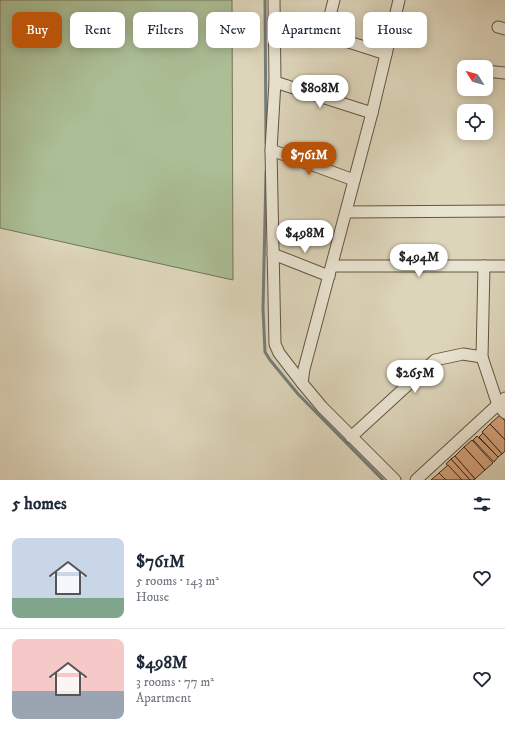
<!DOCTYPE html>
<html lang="en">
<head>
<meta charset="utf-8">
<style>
	body { margin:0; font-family:"IM FELL DW Pica",serif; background:#f2f2f3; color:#1f2937; height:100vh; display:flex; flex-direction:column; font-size:15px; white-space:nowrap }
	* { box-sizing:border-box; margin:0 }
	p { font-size:13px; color:#747a83 }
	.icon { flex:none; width:22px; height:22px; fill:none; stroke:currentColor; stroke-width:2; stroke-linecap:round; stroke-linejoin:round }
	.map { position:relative; height:480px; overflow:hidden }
	.sheet { display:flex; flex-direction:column; background:#fff; flex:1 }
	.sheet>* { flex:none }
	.top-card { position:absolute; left:12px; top:12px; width:481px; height:36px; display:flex; gap:8px }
	.needle { width:26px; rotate:307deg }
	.fabs { position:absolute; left:457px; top:60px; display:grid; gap:8px }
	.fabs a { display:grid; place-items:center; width:36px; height:36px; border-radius:8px; background:#fff; box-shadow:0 2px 10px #0003; font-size:20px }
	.price { position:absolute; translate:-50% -34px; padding:0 9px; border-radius:14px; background:#fff; color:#222; font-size:13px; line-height:26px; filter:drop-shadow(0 1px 2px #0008) }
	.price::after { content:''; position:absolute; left:50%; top:24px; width:12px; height:9px; margin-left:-6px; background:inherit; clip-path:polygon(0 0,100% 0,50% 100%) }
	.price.current { background:#b45309; color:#fff }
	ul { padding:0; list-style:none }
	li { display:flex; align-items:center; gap:12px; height:100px; padding:0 12px }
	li+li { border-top:1px solid #e0e1e3 }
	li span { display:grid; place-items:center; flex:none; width:112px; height:80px; border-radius:8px; color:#555 }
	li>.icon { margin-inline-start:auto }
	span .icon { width:48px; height:48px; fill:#fffc; stroke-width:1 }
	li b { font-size:17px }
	h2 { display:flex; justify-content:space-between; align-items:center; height:48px; padding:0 12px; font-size:17px }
	.pill { padding:0 14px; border-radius:8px; background:#fff; box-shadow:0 2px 10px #0003; font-size:14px; line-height:36px }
	.pill.current { background:#b45309; color:#fff }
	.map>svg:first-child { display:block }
	.green { fill:#abbe95; stroke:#747458 }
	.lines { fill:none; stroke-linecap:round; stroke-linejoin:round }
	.stream { stroke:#757d7b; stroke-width:3 }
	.building { fill:#d6a37d; stroke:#3e2a1a }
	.minor-casing { stroke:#665542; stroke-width:13 }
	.minor { stroke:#e9e4d2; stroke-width:11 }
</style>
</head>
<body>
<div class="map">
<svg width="505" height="480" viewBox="0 0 505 480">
	<rect width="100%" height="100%" fill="#ddd5ba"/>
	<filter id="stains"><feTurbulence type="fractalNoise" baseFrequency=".005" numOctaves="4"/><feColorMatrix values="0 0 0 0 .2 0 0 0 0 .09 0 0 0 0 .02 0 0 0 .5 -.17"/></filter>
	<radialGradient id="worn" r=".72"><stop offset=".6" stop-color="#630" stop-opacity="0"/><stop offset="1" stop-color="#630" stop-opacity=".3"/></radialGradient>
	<path class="green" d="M0,0H232L233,280L0,228Z"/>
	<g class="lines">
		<g class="stream">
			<path d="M265,0L266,143"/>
			<path d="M266,172L263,309L265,352L270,360L298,394L383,480"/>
		</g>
	</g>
	<g class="building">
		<path d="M500,415L505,421V440L490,424Z"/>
		<path d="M490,424L505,440V451L502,454L482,432Z"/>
		<path d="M483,433L502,454L498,457L479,437Z"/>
		<path d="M477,436L498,457L494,462L473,440Z"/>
		<path d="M472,440L493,463L485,470L464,447Z"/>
		<path d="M464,447L485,470L475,479L455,456Z"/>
		<path d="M455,456L475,479L474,480H470L451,459Z"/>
		<path d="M451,459L470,480H462L446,464Z"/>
		<path d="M448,465L462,480H446L439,473Z"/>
		<path d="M439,473L446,480H431Z"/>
	</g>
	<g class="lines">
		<defs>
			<g id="minor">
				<path d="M274,0L275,82L271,150L275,344L279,353L302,383"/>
				<path d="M274,18L386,54"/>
				<path d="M498,27L505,29"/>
				<path d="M325,35L334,0"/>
				<path d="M486,71L505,73"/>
				<path d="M275,82L372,113"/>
				<path d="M271,150L354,180"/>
				<path d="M346,212L505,211"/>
				<path d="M273,254L329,276"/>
				<path d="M332,266H505"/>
				<path d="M484,266L482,357L498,405L505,413"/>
				<path d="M351,437L435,360L463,354L482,357"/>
				<path d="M395,480L322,407L302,383L304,369L372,113L399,0"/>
				<path d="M416,480L505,398"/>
			</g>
		</defs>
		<use href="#minor" class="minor-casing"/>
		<use href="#minor" class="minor"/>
	</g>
	<rect width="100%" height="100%" filter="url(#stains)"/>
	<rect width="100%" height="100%" fill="url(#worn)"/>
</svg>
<div class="fabs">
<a><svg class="needle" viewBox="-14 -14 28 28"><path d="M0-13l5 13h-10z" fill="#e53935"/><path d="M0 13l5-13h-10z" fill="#747a83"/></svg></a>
<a><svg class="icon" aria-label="locate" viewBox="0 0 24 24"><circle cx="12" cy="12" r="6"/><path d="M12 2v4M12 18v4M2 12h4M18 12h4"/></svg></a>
</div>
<b class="price" style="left:320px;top:109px">$808M</b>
<b class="price current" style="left:309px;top:176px">$761M</b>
<b class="price" style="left:305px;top:254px">$498M</b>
<b class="price" style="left:419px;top:278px">$494M</b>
<b class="price" style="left:415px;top:394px">$265M</b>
<div class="top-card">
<a class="pill current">Buy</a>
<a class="pill">Rent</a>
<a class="pill">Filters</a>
<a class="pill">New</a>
<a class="pill">Apartment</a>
<a class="pill">House</a>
</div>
</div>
<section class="sheet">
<h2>5 homes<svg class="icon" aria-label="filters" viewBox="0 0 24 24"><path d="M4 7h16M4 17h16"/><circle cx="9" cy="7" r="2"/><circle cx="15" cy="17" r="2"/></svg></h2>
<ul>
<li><span style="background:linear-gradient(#c9d6e8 75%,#7fa58c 0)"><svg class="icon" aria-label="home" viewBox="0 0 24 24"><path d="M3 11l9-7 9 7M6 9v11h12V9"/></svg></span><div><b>$761M</b><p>5 rooms · 143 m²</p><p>House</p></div><svg class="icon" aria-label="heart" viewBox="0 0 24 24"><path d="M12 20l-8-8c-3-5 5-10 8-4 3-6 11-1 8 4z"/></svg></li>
<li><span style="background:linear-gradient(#f6c9c9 65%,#9aa5b1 0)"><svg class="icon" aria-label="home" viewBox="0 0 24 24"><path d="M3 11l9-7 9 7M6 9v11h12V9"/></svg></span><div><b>$498M</b><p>3 rooms · 77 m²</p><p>Apartment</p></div><svg class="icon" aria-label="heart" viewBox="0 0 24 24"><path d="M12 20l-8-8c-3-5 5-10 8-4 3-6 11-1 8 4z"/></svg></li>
</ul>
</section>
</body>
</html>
